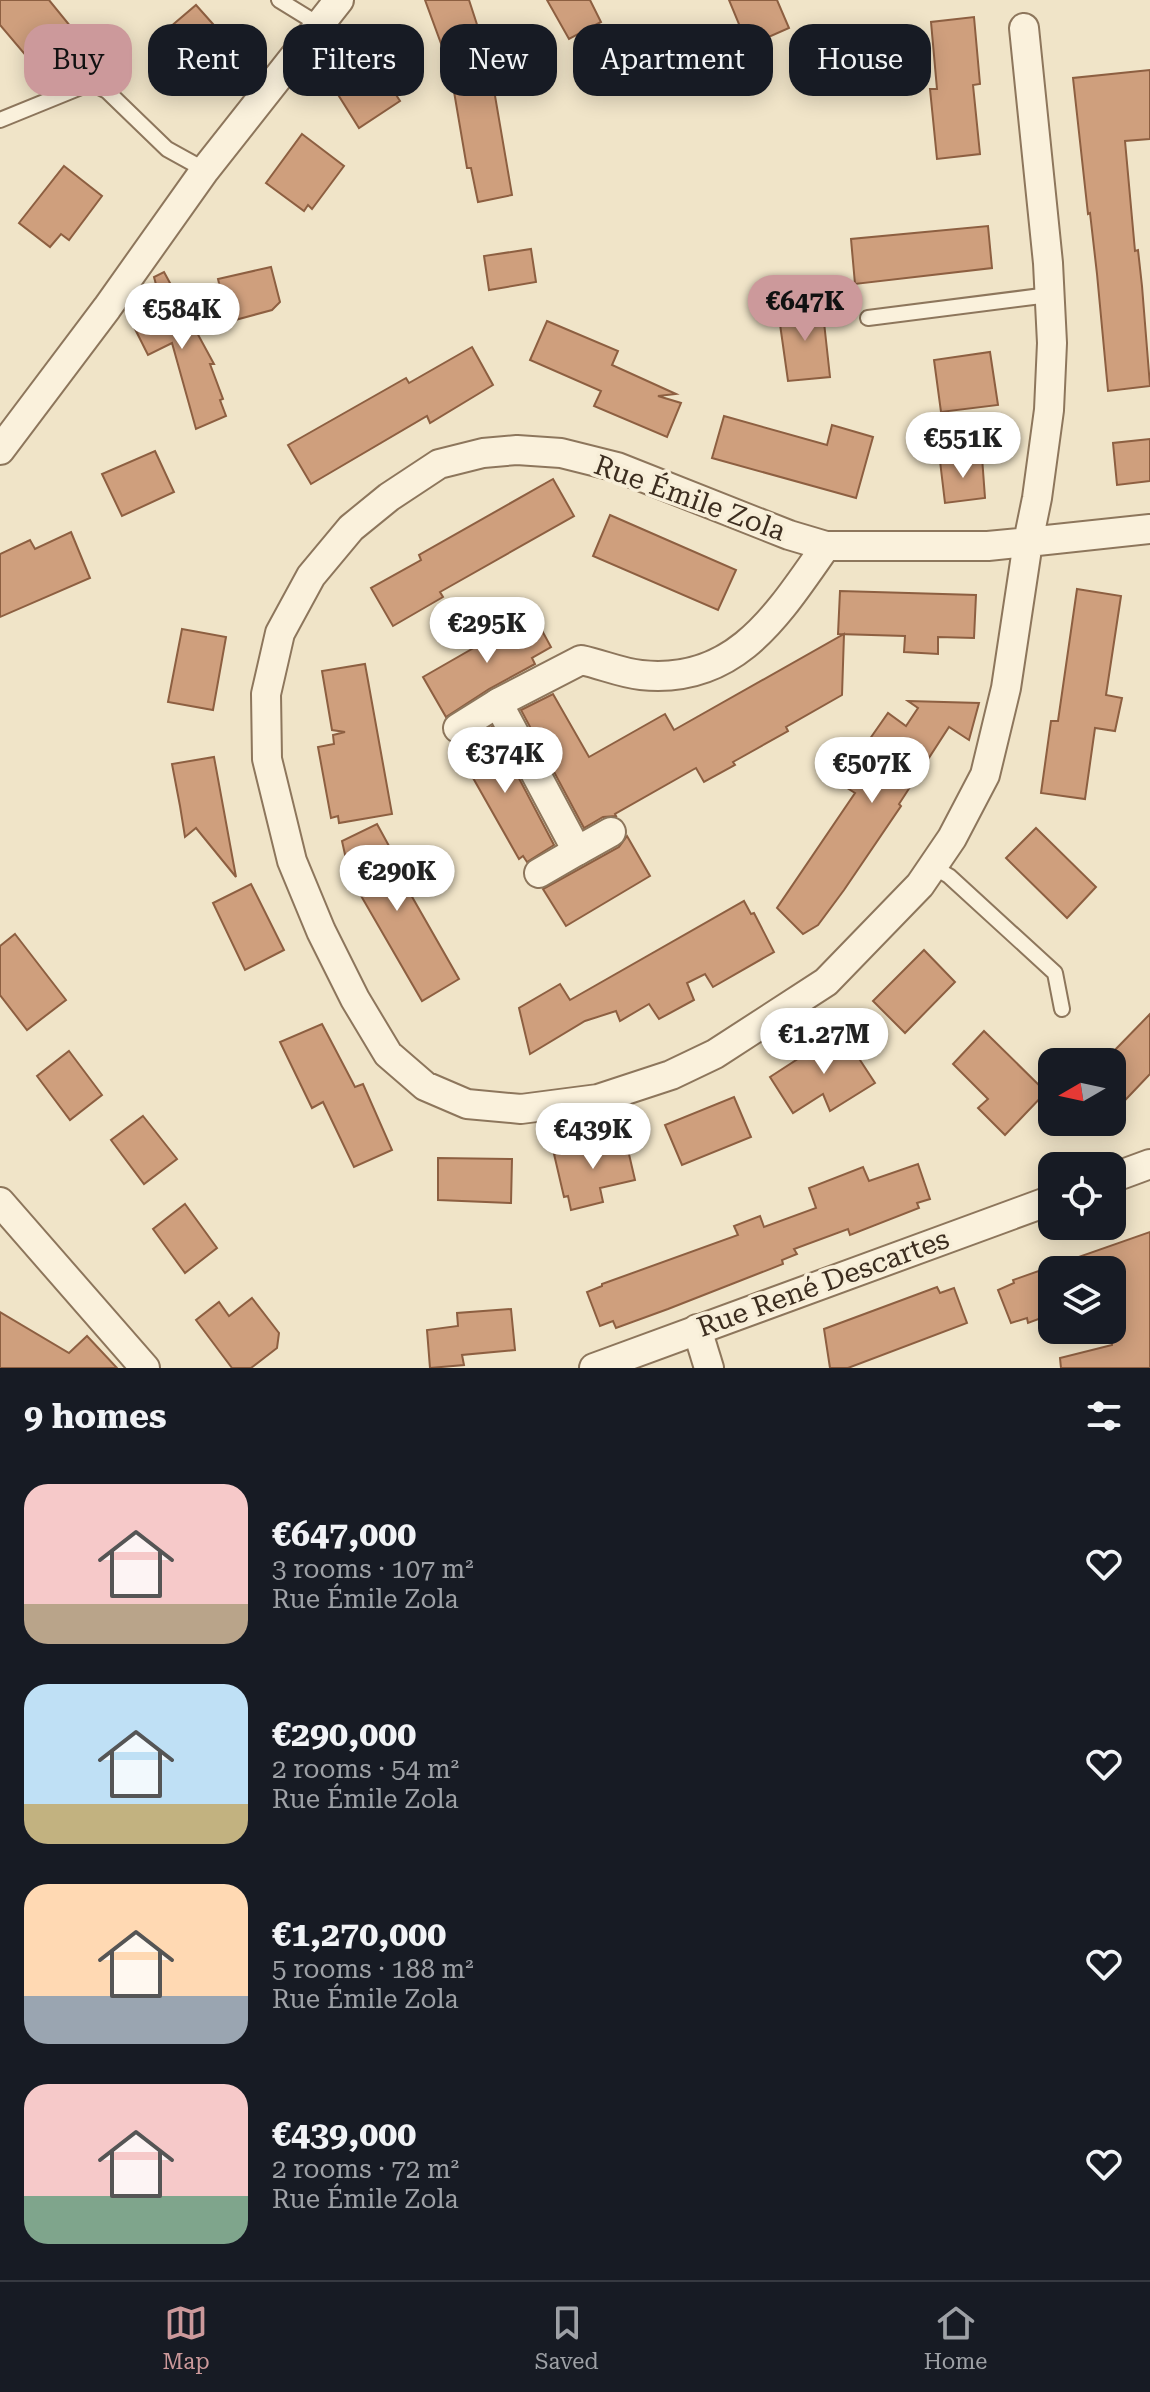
<!DOCTYPE html>
<html lang="en">
<head>
<meta charset="utf-8">
<style>
	body { margin:0; font-family:"Roboto Serif",serif; background:#20242c; color:#f1f3f6; height:100vh; display:flex; flex-direction:column; font-size:30px; white-space:nowrap }
	* { box-sizing:border-box; margin:0 }
	p { font-size:26px; color:#9ea1a6 }
	.icon { flex:none; width:44px; height:44px; fill:none; stroke:currentColor; stroke-width:2; stroke-linecap:round; stroke-linejoin:round }
	.map { position:relative; height:1368px; overflow:hidden }
	.panel { display:flex; flex-direction:column; background:#171b24; flex:1 }
	.panel>* { flex:none }
	.top-card { position:absolute; left:24px; top:24px; width:1102px; height:72px; display:flex; gap:16px }
	.needle { width:52px; rotate:261deg }
	.fabs { position:absolute; left:1038px; top:1048px; display:grid; gap:16px }
	.fabs a { display:grid; place-items:center; width:88px; height:88px; border-radius:16px; background:#171b24; box-shadow:0 4px 20px #0003; font-size:40px }
	.price { position:absolute; translate:-50% -68px; padding:0 18px; border-radius:28px; background:#fff; color:#222; font-size:26px; line-height:52px; filter:drop-shadow(0 2px 4px #0008) }
	.price::after { content:''; position:absolute; left:50%; top:48px; width:24px; height:18px; margin-left:-12px; background:inherit; clip-path:polygon(0 0,100% 0,50% 100%) }
	.price.selected { background:#cc999b; color:#111 }
	ul { padding:0; list-style:none }
	li { display:flex; align-items:center; gap:24px; height:200px; padding:0 24px }
	li span { display:grid; place-items:center; flex:none; width:224px; height:160px; border-radius:24px; color:#555 }
	li>.icon { margin-inline-start:auto }
	span .icon { width:96px; height:96px; fill:#fffc; stroke-width:1 }
	li b { font-size:34px }
	h2 { display:flex; justify-content:space-between; align-items:center; height:96px; padding:0 24px; font-size:34px }
	.chip { padding:0 28px; border-radius:24px; background:#171b24; box-shadow:0 4px 20px #0003; font-size:28px; line-height:72px }
	.chip.selected { background:#cc999b; color:#111 }
	.menu { display:flex; justify-content:space-around; align-items:center; height:112px; border-top:2px solid #363941; background:#171b24; font-size:22px; color:#9ea1a6 }
	.menu a { display:grid; justify-items:center; gap:4px }
	.menu .selected { color:#cc999b }
	.map>svg:first-child { display:block }
	.building { fill:#cf9f7d; stroke:#8d5f41; stroke-width:2 }
	.lines { fill:none; stroke-linecap:round; stroke-linejoin:round }
	.service-casing { stroke:#8d765c; stroke-width:18 }
	.minor-casing { stroke:#8d765c; stroke-width:32 }
	.service { stroke:#faf1dc; stroke-width:14 }
	.minor { stroke:#faf1dc; stroke-width:28 }
	.labels { text-anchor:middle; dominant-baseline:central; stroke-width:7; stroke-linejoin:round; paint-order:stroke }
	.street-label { font-size:28px; fill:#3d2e20; stroke:#f7eed8 }
</style>
</head>
<body>
<div class="map">
<svg width="1150" height="1368" viewBox="0 0 1150 1368">
	<rect width="100%" height="100%" fill="#f0e4c8"/>
	<g class="building">
		<path d="M0,0H49L93,54L50,84L0,25Z"/>
		<path d="M425,0H469L485,49H487L512,195L478,202L471,168H467L450,68Z"/>
		<path d="M547,0H590L601,22L569,39Z"/>
		<path d="M729,0H777L789,28L748,46Z"/>
		<path d="M196,5L245,60L212,88L163,33Z"/>
		<path d="M974,17L980,84L973,85L980,154L937,159L930,89H937L931,22Z"/>
		<path d="M368,51L400,101L359,128L327,77Z"/>
		<path d="M1150,70V139L1125,141L1135,251L1138,250L1142,286L1150,386L1108,391L1097,274L1090,213L1088,214L1073,78Z"/>
		<path d="M302,134L344,166L312,209L308,205L304,211L266,183Z"/>
		<path d="M64,166L102,196L69,240L61,234L50,247L19,223Z"/>
		<path d="M988,226L992,268L855,284L851,239Z"/>
		<path d="M531,249L536,282L489,290L484,256Z"/>
		<path d="M271,267L280,302L272,310L228,322L218,279Z"/>
		<path d="M164,272L214,364H210L223,399L220,400L226,416L196,429L172,343L148,355L134,327L153,296L158,292L154,277Z"/>
		<path d="M822,304L830,377L788,381L778,310Z"/>
		<path d="M547,321L618,351L612,365L676,394L658,396L681,403L667,437L594,406L601,391L530,360Z"/>
		<path d="M472,347L493,385L430,423L427,416L311,484L288,445L406,378L409,383Z"/>
		<path d="M990,352L998,405L941,412L934,360Z"/>
		<path d="M724,416L827,445L832,425L873,437L856,498L712,458Z"/>
		<path d="M1150,439V481L1117,485L1113,443Z"/>
		<path d="M155,451L174,492L122,516L102,474Z"/>
		<path d="M982,457L985,498L945,503L940,461Z"/>
		<path d="M553,479L574,516L440,592L443,597L393,626L371,588L421,560L419,555Z"/>
		<path d="M610,515L736,570L718,610L593,556Z"/>
		<path d="M71,532L90,578L0,617V554L30,540L35,549Z"/>
		<path d="M1077,589L1121,596L1106,695L1122,698L1115,731L1095,728L1085,799L1041,793L1051,721H1058Z"/>
		<path d="M840,591L976,595L974,638L938,637V654L904,652L905,636L838,634Z"/>
		<path d="M533,614L551,647L532,658L535,664L489,689L446,717L423,677Z"/>
		<path d="M182,629L226,637L213,710L168,702Z"/>
		<path d="M844,634L842,695L786,727L788,731L733,762L735,765L704,782L696,768L615,814L616,816L603,817L584,828L521,710L553,694L589,757L665,714L674,730Z"/>
		<path d="M365,664L392,814L339,823L338,816L331,818L318,747L334,744L333,735L345,732L332,730L322,671Z"/>
		<path d="M908,701L979,703L969,740L949,727L899,804L901,806L844,890L818,925L803,934L777,908L855,793L844,786L871,746L867,743L888,713L906,726L918,708Z"/>
		<path d="M492,727L554,845L527,862L523,856L519,859L456,748Z"/>
		<path d="M214,757L236,877L196,828L185,837L180,806L172,764Z"/>
		<path d="M377,824L395,857L391,860L459,979L422,1001L353,882L355,881L348,868L342,841Z"/>
		<path d="M1036,828L1096,887L1067,918L1006,858Z"/>
		<path d="M627,836L650,876L566,926L543,889L619,847Z"/>
		<path d="M251,884L284,950L245,970L213,903Z"/>
		<path d="M744,901L751,914L754,913L774,952L713,987L705,974L687,983L694,1000L659,1019L649,1004L620,1021L616,1011L585,1021L530,1054L519,1008L560,984L570,1000Z"/>
		<path d="M15,934L66,1000L27,1030L0,995V946Z"/>
		<path d="M924,950L955,982L905,1033L873,1001Z"/>
		<path d="M1150,1014V1074L1112,1114V1053Z"/>
		<path d="M322,1024L355,1087L363,1084L392,1150L354,1167L323,1102L312,1108L280,1042Z"/>
		<path d="M841,1031L875,1083L830,1111L823,1094L793,1113L770,1077Z"/>
		<path d="M984,1031L1046,1092L1005,1135L978,1108L988,1099L953,1064Z"/>
		<path d="M69,1051L102,1095L70,1120L37,1076Z"/>
		<path d="M734,1097L751,1137L682,1165L665,1125Z"/>
		<path d="M143,1116L177,1159L144,1184L111,1140Z"/>
		<path d="M625,1137L635,1180L600,1188L603,1202L571,1210L568,1196L564,1197L554,1154Z"/>
		<path d="M438,1158L512,1159L511,1203L438,1200Z"/>
		<path d="M918,1164L930,1199L917,1203L919,1208L850,1235L848,1229L794,1249L797,1254L782,1260L783,1264L668,1309L616,1328L613,1321L600,1326L587,1292L602,1286V1284L738,1235L734,1226L760,1216L764,1227L816,1208L809,1188L863,1167L869,1181Z"/>
		<path d="M185,1204L217,1248L185,1273L153,1229Z"/>
		<path d="M1150,1232V1368H1061L1060,1358L1112,1345V1270H1052V1314L1028,1323L1027,1318L1011,1323L998,1290L1014,1283L1013,1280Z"/>
		<path d="M937,1287L940,1293L954,1288L967,1323L848,1368H830L824,1329Z"/>
		<path d="M252,1298L279,1333L277,1348L251,1368H232L196,1320L219,1302L229,1316Z"/>
		<path d="M511,1309L515,1350L462,1355L464,1365L430,1368L427,1330L458,1326L457,1313Z"/>
		<path d="M0,1312L69,1353L87,1336L117,1368H0Z"/>
	</g>
	<g class="lines">
		<defs>
			<g id="service">
				<path d="M279,0L318,24"/>
				<path d="M0,120L91,83L107,91L167,149L205,170"/>
				<path d="M868,318L1049,295"/>
				<path d="M933,867L949,876L1055,973L1062,1009"/>
			</g>
			<g id="minor">
				<path d="M1024,28L1048,263L1052,343L1049,410L1037,498L1028,542L988,546H826L789,535L617,467L561,453L517,450L483,453L439,464L389,497L351,528L311,576L280,633L266,694L267,759L292,861L321,931L355,999L388,1054L425,1086L467,1104L521,1109L598,1099L671,1075L715,1054L826,982L920,885L952,838L985,775L1006,688L1028,542L1150,529"/>
				<path d="M0,450L107,308L205,170L339,0"/>
				<path d="M458,728L498,703"/>
				<path d="M577,851L611,832"/>
				<path d="M539,873L577,851L498,703L581,660C601,664 621,673 641,675C736,685 778,614 826,546"/>
				<path d="M1112,1178L1150,1164"/>
				<path d="M0,1202L145,1368"/>
				<path d="M697,1329L709,1368"/>
				<path d="M594,1368L1052,1200"/>
			</g>
		</defs>
		<use href="#service" class="service-casing"/>
		<use href="#minor" class="minor-casing"/>
		<use href="#service" class="service"/>
		<use href="#minor" class="minor"/>
	</g>
	<g class="labels">
		<g class="street-label">
			<text transform="translate(690 498) rotate(20)">Rue Émile Zola</text>
			<text transform="translate(823 1283) rotate(-20)">Rue René Descartes</text>
		</g>
	</g>
</svg>
<div class="fabs">
<a><svg class="needle" viewBox="-14 -14 28 28"><path d="M0-13l5 13h-10z" fill="#e53935"/><path d="M0 13l5-13h-10z" fill="#9ea1a6"/></svg></a>
<a><svg class="icon" aria-label="locate" viewBox="0 0 24 24"><circle cx="12" cy="12" r="6"/><path d="M12 2v4M12 18v4M2 12h4M18 12h4"/></svg></a>
<a><svg class="icon" aria-label="layers" viewBox="0 0 24 24"><path d="M12 4l9 5-9 5-9-5zM3 14l9 5 9-5"/></svg></a>
</div>
<b class="price selected" style="left:805px;top:343px">€647K</b>
<b class="price" style="left:182px;top:351px">€584K</b>
<b class="price" style="left:963px;top:480px">€551K</b>
<b class="price" style="left:487px;top:665px">€295K</b>
<b class="price" style="left:505px;top:795px">€374K</b>
<b class="price" style="left:872px;top:805px">€507K</b>
<b class="price" style="left:397px;top:913px">€290K</b>
<b class="price" style="left:824px;top:1076px">€1.27M</b>
<b class="price" style="left:593px;top:1171px">€439K</b>
<div class="top-card">
<a class="chip selected">Buy</a>
<a class="chip">Rent</a>
<a class="chip">Filters</a>
<a class="chip">New</a>
<a class="chip">Apartment</a>
<a class="chip">House</a>
</div>
</div>
<section class="panel">
<h2>9 homes<svg class="icon" aria-label="filters" viewBox="0 0 24 24"><path d="M4 7h16M4 17h16"/><circle cx="9" cy="7" r="2"/><circle cx="15" cy="17" r="2"/></svg></h2>
<ul>
<li><span style="background:linear-gradient(#f6c9c9 75%,#b9a48a 0)"><svg class="icon" aria-label="home" viewBox="0 0 24 24"><path d="M3 11l9-7 9 7M6 9v11h12V9"/></svg></span><div><b>€647,000</b><p>3 rooms · 107 m²</p><p>Rue Émile Zola</p></div><svg class="icon" aria-label="heart" viewBox="0 0 24 24"><path d="M12 20l-8-8c-3-5 5-10 8-4 3-6 11-1 8 4z"/></svg></li>
<li><span style="background:linear-gradient(#bfe0f5 75%,#c2b280 0)"><svg class="icon" aria-label="home" viewBox="0 0 24 24"><path d="M3 11l9-7 9 7M6 9v11h12V9"/></svg></span><div><b>€290,000</b><p>2 rooms · 54 m²</p><p>Rue Émile Zola</p></div><svg class="icon" aria-label="heart" viewBox="0 0 24 24"><path d="M12 20l-8-8c-3-5 5-10 8-4 3-6 11-1 8 4z"/></svg></li>
<li><span style="background:linear-gradient(#ffd9b3 70%,#9aa5b1 0)"><svg class="icon" aria-label="home" viewBox="0 0 24 24"><path d="M3 11l9-7 9 7M6 9v11h12V9"/></svg></span><div><b>€1,270,000</b><p>5 rooms · 188 m²</p><p>Rue Émile Zola</p></div><svg class="icon" aria-label="heart" viewBox="0 0 24 24"><path d="M12 20l-8-8c-3-5 5-10 8-4 3-6 11-1 8 4z"/></svg></li>
<li><span style="background:linear-gradient(#f6c9c9 70%,#7fa58c 0)"><svg class="icon" aria-label="home" viewBox="0 0 24 24"><path d="M3 11l9-7 9 7M6 9v11h12V9"/></svg></span><div><b>€439,000</b><p>2 rooms · 72 m²</p><p>Rue Émile Zola</p></div><svg class="icon" aria-label="heart" viewBox="0 0 24 24"><path d="M12 20l-8-8c-3-5 5-10 8-4 3-6 11-1 8 4z"/></svg></li>
</ul>
</section>
<nav class="menu">
<a class="selected"><svg class="icon" aria-label="map" viewBox="0 0 24 24"><path d="M3 6l6-2 6 2 6-2v14l-6 2-6-2-6 2zM9 4v14M15 6v14"/></svg>Map</a>
<a><svg class="icon" aria-label="saved" viewBox="0 0 24 24"><path d="M7 4h10v16l-5-4-5 4z"/></svg>Saved</a>
<a><svg class="icon" aria-label="home" viewBox="0 0 24 24"><path d="M3 11l9-7 9 7M6 9v11h12V9"/></svg>Home</a>
</nav>
</body>
</html>
